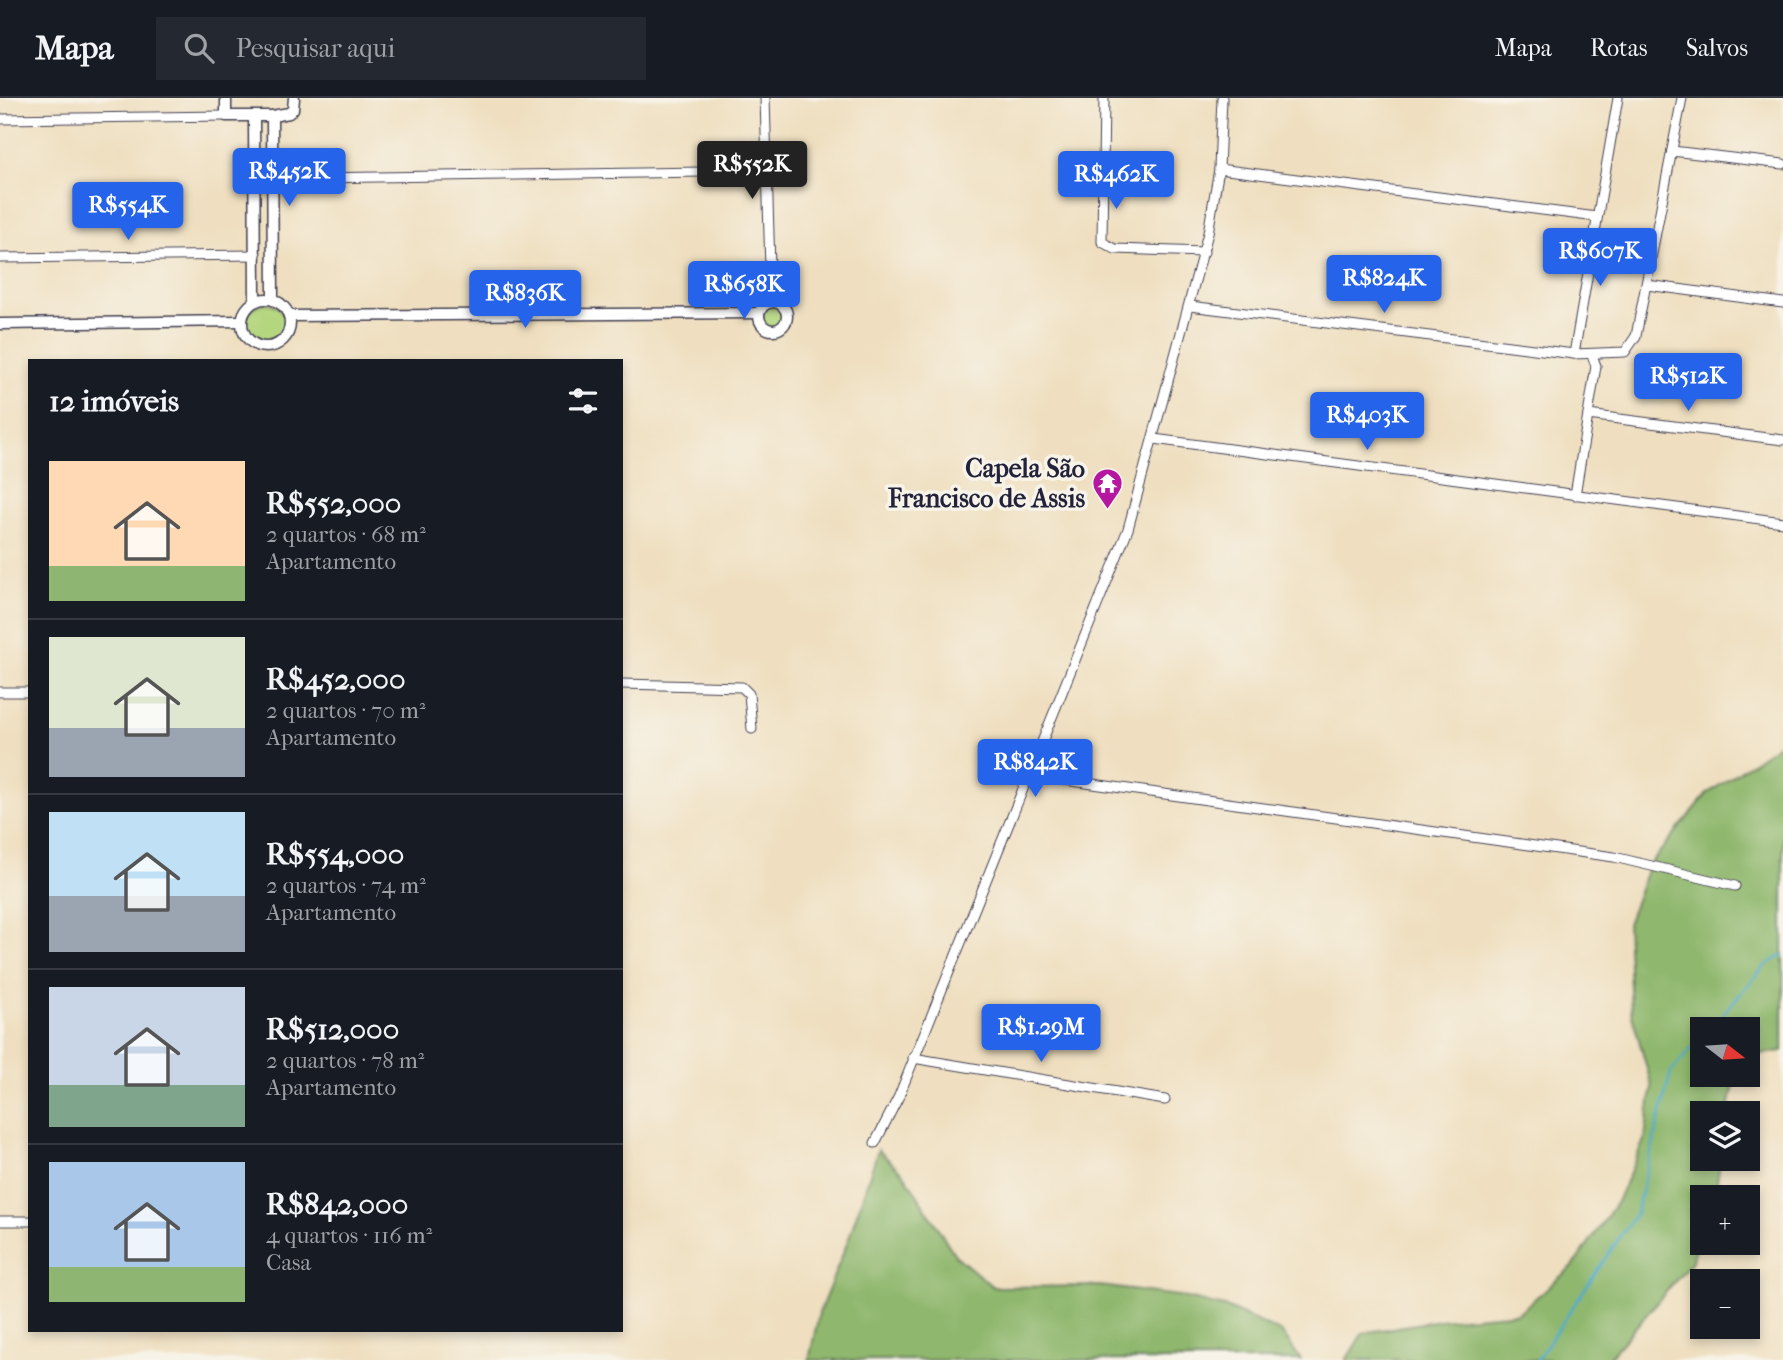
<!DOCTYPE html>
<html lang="pt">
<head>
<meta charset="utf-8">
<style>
	body { margin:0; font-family:"IM FELL French Canon",serif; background:#242831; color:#f1f3f6; height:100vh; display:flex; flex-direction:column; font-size:26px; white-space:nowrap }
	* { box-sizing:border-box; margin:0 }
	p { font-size:23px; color:#9ea1a6 }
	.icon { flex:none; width:38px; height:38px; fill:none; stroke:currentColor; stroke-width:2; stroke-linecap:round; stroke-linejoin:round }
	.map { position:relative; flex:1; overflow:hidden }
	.details { position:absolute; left:28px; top:261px; width:595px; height:973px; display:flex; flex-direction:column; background:#171b24; border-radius:0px; box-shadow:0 4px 10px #0003 }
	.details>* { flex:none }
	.needle { width:46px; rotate:107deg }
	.controls { position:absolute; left:1690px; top:919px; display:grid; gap:14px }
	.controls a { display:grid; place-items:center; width:70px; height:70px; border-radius:0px; background:#171b24; box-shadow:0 4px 10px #0003; font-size:35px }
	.price { position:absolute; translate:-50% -60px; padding:0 16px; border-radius:7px; background:#2563eb; color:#fff; font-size:23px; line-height:46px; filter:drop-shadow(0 2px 4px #0008) }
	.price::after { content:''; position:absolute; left:50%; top:42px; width:21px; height:16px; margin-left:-10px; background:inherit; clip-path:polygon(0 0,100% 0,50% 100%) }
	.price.selected { background:#222; color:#fff }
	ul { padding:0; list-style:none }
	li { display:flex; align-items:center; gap:21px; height:175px; padding:0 21px }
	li+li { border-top:2px solid #363941 }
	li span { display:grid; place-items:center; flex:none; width:196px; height:140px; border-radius:0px; color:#555 }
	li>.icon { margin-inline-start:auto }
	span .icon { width:84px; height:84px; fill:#fffc; stroke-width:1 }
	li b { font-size:30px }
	h2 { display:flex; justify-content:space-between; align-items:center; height:84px; padding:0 21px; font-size:30px }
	header { display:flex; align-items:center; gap:42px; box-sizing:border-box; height:98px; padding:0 35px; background:#171b24; border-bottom:2px solid #363941 }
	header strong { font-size:33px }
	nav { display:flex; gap:38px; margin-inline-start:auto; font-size:24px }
	.search { width:490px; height:63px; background:#242831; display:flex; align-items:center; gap:18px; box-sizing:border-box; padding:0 24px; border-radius:0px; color:#9ea1a6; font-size:26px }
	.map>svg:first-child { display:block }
	.green { fill:#b4d67e; stroke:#6b7c5c; stroke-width:2 }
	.forest { fill:#8fb76d; stroke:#586c54; stroke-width:2 }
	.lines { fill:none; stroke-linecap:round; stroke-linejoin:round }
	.stream { stroke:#4dabcc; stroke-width:2.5 }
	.minor-casing { stroke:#413e4f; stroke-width:11 }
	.tertiary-casing { stroke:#413e4f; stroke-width:13 }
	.minor { stroke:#fff; stroke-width:9 }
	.tertiary { stroke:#fff; stroke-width:10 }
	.labels { text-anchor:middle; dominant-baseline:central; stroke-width:7; stroke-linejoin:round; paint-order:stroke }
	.poi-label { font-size:26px; font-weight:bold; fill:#22223b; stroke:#f7f3e8; text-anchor:end }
</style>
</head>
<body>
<header>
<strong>Mapa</strong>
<div class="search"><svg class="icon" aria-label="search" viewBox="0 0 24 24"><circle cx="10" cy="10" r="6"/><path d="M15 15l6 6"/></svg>Pesquisar aqui</div>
<nav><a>Mapa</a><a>Rotas</a><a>Salvos</a></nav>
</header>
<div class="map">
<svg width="1783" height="1262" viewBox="0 0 1783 1262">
	<rect width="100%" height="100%" fill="#f7f3e8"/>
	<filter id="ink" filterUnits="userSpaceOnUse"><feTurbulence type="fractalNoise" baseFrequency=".0143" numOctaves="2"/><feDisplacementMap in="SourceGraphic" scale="14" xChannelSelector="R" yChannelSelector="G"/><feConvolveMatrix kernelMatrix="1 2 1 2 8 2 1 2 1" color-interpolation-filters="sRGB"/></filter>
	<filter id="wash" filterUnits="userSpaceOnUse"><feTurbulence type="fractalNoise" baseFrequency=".00686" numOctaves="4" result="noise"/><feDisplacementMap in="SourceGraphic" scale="28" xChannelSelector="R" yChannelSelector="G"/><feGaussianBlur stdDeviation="1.57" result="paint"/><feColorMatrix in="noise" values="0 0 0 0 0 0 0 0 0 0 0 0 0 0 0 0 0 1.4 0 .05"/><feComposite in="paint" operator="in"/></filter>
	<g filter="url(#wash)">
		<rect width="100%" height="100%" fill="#efdfc0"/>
		<g class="green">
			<circle cx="266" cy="225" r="20"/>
			<circle cx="773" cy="219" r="11"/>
		</g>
		<g class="forest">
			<path d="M1783,643V953L1754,957L1748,964V931H1703V976L1736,977L1728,1015H1703V1060L1721,1061L1714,1099H1703V1131L1691,1165L1607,1262H1346L1363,1235L1440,1222L1518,1215L1573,1168L1617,1104L1645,1040L1652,989L1631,913L1627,826L1649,767L1707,696Z"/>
			<path d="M878,1052L904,1076L955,1157L993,1189L1100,1188L1178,1198L1228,1210L1282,1235L1301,1262H809L819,1215L848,1143Z"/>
		</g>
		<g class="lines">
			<g class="stream">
				<path d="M1709,931L1765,868L1783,857"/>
				<path d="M1537,1262L1636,1115L1671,974L1703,938"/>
			</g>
		</g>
	</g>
	<g filter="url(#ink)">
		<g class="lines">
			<defs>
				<g id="minor">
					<path d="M765,0L771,205"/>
					<path d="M1104,0L1102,144L1115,151L1204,154"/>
					<path d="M0,21L226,18"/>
					<path d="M1672,53L1783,66"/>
					<path d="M1219,71L1597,119"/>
					<path d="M254,81L765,73"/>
					<path d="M0,160L256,157"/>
					<path d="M1647,187L1783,205"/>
					<path d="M1190,208L1574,256L1625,254L1636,238L1682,0"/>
					<path d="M1574,256L1618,0"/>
					<path d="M1588,317L1783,342"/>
					<path d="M1154,341L1783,424"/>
					<path d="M1575,397L1596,268L1592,257"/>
					<path d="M621,586L742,589L749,596L752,631"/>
					<path d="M0,594H30"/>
					<path d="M1029,677L1614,759L1735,788"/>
					<path d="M913,960L1165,1002"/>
					<path d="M875,1045L899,998L1128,431L1208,135L1219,71L1222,0"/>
					<path d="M0,1123H30"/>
				</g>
				<g id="tertiary">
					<path d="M226,0V18H272L289,15L293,11L294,0"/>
					<path d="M272,18L273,201"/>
					<path d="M254,19L255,203"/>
					<circle cx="266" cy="225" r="24"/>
					<circle cx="773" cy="218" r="14"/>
					<path d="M289,218L759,215"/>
					<path d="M0,226L242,223"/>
				</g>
			</defs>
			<use href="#minor" class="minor-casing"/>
			<use href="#tertiary" class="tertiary-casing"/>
			<use href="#minor" class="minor"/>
			<use href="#tertiary" class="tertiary"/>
		</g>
	</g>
	<defs>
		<symbol id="temple-pin" viewBox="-11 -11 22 30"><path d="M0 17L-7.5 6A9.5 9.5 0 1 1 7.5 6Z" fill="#b5179e" stroke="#f7f3e8"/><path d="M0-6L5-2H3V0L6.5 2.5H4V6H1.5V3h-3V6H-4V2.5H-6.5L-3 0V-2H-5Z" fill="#fff"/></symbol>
	</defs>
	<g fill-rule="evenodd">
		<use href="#temple-pin" x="1090" y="368" width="35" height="47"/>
	</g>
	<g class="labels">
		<g class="poi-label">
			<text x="1085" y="370">Capela São<tspan x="1085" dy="30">Francisco de Assis</tspan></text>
		</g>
	</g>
</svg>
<div class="controls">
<a><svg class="needle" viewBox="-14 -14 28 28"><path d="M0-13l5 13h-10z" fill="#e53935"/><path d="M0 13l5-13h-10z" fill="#9ea1a6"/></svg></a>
<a><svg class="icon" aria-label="layers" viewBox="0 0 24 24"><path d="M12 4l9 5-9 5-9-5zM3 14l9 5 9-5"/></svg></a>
<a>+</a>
<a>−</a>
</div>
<b class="price selected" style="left:752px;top:103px">R$552K</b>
<b class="price" style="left:289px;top:110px">R$452K</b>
<b class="price" style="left:1116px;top:113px">R$462K</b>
<b class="price" style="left:128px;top:144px">R$554K</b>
<b class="price" style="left:1600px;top:190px">R$607K</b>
<b class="price" style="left:1384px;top:217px">R$824K</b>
<b class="price" style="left:744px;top:223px">R$658K</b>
<b class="price" style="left:525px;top:232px">R$836K</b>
<b class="price" style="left:1688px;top:315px">R$512K</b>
<b class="price" style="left:1367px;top:354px">R$403K</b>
<b class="price" style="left:1035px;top:701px">R$842K</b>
<b class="price" style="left:1041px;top:966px">R$1.29M</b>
<section class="details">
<h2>12 imóveis<svg class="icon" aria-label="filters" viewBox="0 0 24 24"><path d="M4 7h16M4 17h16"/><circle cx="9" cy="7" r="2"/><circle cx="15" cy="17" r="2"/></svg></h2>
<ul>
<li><span style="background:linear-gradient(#ffd9b3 75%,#8fb573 0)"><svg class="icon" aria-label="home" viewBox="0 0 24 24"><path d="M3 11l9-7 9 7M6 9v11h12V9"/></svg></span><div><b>R$552,000</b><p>2 quartos · 68 m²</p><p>Apartamento</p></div></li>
<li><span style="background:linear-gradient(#dfe7d0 65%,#9aa5b1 0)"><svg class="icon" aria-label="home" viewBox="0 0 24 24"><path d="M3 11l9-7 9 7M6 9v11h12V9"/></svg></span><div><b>R$452,000</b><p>2 quartos · 70 m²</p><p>Apartamento</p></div></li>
<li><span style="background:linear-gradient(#bfe0f5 60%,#9aa5b1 0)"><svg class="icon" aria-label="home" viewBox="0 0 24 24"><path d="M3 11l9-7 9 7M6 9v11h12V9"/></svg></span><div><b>R$554,000</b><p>2 quartos · 74 m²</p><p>Apartamento</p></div></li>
<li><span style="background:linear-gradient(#c9d6e8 70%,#7fa58c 0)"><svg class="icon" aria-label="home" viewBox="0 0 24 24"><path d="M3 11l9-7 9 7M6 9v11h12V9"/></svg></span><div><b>R$512,000</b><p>2 quartos · 78 m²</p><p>Apartamento</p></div></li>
<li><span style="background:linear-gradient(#a9c7e8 75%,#8fb573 0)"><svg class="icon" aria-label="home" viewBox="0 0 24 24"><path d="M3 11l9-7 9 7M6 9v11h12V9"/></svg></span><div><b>R$842,000</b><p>4 quartos · 116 m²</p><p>Casa</p></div></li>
</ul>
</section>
</div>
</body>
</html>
